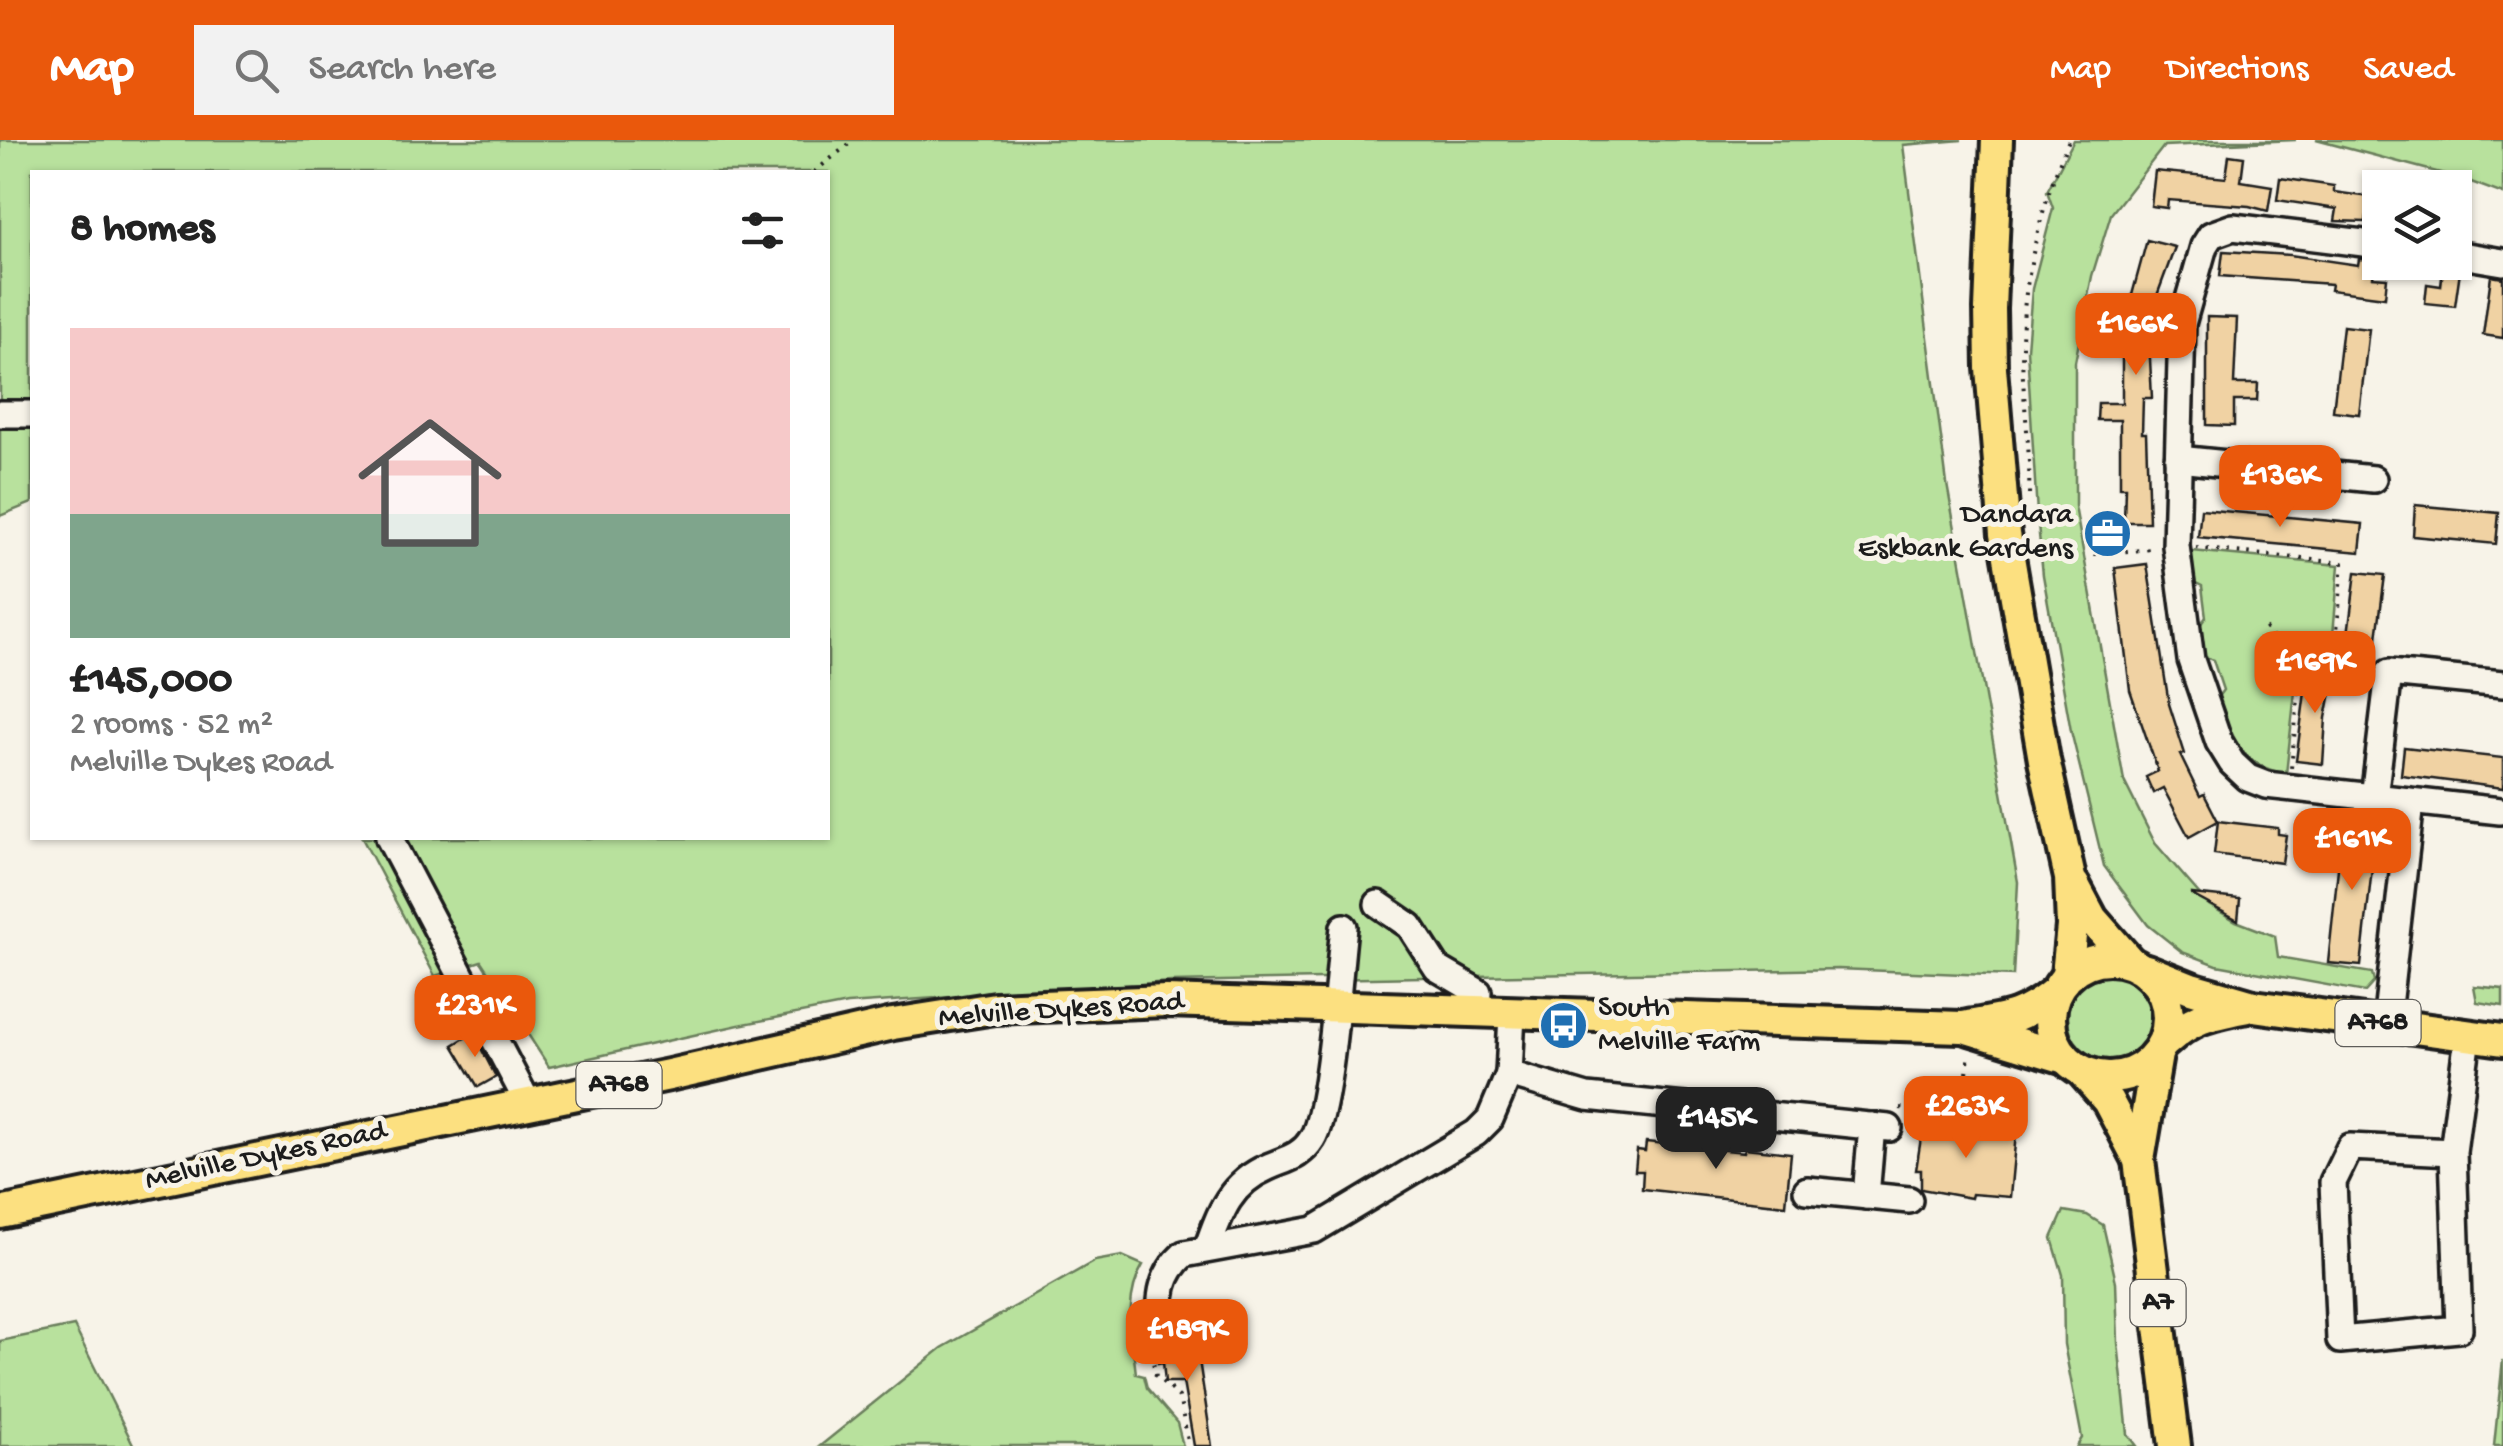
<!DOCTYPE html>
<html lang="en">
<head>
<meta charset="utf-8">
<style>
	body { margin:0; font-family:"Gochi Hand",sans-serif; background:#f2f2f2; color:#222; height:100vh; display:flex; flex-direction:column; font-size:38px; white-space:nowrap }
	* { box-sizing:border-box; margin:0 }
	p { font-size:32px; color:#767676 }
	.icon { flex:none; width:55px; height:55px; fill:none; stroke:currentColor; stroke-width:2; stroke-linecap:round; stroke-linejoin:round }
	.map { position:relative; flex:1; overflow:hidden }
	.drawer { position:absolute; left:30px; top:30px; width:800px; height:670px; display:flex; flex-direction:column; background:#fff; border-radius:0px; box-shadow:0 2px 8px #0004 }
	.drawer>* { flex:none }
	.controls { position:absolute; left:2362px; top:30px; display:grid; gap:20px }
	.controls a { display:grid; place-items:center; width:110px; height:110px; border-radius:0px; background:#fff; box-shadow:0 2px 8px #0004; font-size:50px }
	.price { position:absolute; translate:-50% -85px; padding:0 22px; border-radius:20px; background:#ea580c; color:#fff; font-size:32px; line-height:65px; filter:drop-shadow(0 2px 5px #0008) }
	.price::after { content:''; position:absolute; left:50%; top:60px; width:30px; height:22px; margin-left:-15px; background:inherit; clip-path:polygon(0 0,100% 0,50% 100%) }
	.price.selected { background:#222; color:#fff }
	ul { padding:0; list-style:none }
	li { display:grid; align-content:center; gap:20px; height:530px; padding:0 40px }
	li+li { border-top:2px solid #e0e0e0 }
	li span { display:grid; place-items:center; height:310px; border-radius:0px; color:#555 }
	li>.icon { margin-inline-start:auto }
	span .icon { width:180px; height:180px; fill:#fffc; stroke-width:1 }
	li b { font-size:42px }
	h2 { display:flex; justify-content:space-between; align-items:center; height:120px; padding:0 40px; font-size:42px }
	header { display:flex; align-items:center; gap:60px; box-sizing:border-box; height:140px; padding:0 50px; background:#ea580c; color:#fff }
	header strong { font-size:48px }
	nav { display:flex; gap:55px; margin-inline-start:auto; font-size:35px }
	.search { width:700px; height:90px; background:#f2f2f2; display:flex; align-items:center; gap:25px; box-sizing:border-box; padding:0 35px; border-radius:0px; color:#767676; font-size:38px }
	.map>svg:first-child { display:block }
	.green { fill:#b8e19d; stroke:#6a7e5c; stroke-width:2.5 }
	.building { fill:#f0d2a3; stroke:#1c1c1c; stroke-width:2.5 }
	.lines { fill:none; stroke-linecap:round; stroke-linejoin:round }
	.minor-casing { stroke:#1c1c1c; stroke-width:32 }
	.major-casing { stroke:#1c1c1c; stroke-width:38 }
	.path { stroke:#1c1c1c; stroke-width:4; stroke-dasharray:2.5 8; stroke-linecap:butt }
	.minor { stroke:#f7f3e8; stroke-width:25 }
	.major { stroke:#fce080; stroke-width:30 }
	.labels { text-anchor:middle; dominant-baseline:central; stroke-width:10; stroke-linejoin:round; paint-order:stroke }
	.shield { fill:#f7f3e8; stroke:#5e5c59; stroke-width:2.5 }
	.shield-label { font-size:28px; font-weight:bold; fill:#1c1c1c }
	.poi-label { font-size:30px; fill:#1c1c1c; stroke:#f7f3e8; text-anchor:end }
	.street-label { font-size:30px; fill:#1c1c1c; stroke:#f7f3e8 }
</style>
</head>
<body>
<header>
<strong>Map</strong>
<div class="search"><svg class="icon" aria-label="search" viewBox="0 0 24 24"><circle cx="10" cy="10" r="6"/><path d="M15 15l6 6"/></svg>Search here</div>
<nav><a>Map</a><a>Directions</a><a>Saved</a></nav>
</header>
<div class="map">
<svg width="2503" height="1306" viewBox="0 0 2503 1306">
	<rect width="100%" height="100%" fill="#f7f3e8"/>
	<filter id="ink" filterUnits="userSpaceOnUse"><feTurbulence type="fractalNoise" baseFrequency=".01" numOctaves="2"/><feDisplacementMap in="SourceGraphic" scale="20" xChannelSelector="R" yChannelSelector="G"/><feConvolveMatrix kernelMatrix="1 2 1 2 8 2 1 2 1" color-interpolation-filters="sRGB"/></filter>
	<g filter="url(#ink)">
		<g class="green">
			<path d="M0,0H1962L1903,5L1947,344L2018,742L2013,836L1838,829L1171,842L847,864L739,885L549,927L481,821L435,836L362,698H828V32H32V363L0,376Z"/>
			<path d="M2074,0H2296L2164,6L2111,74L2092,136L2075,222V366L2124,641L2155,703L2209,765L2236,781L2275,796L2278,817L2372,833L2374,842L2365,852L2217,825L2182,812L2148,785L2104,726L2071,591L2043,435L2037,374L2027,209L2032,149L2053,68L2047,51Z"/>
			<path d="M2316,0H2503V54L2463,39Z"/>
			<path d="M2192,411L2339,425L2331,518L2299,515L2286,634C2238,624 2235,600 2217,558L2223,550L2213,520L2205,517L2200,485L2206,477L2202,446L2194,442Z"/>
			<circle cx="2111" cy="877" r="43"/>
			<path d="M2474,846L2503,849V866L2477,862Z"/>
			<path d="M2064,1071L2087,1075L2103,1085L2116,1142L2118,1203L2128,1294L2137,1306H2077L2082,1298L2064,1204L2063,1135L2052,1098Z"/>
			<path d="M1122,1116L1143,1125C1123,1159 1132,1197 1136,1234L1144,1236L1147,1248L1177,1283L1183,1306H820L942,1208L1095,1121Z"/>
			<path d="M74,1186L134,1306H0V1201Z"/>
			<path d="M2503,1220V1306H2494Z"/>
		</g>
		<g class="building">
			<path d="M2229,15L2244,17L2241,41L2272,46L2268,71L2249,66L2168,60L2167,68L2151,66L2155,31L2226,38Z"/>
			<path d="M2280,38L2334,46V52L2370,57L2366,82L2335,81L2337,69L2277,60Z"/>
			<path d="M2147,100L2175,107L2148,180L2152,258H2143L2142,293H2146L2149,382H2124L2125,347H2120V280H2097L2098,263H2122V182L2101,177L2104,161L2129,166Z"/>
			<path d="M2223,111L2290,115L2358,125L2359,119L2375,121L2373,137L2387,138L2385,157L2330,150L2331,144L2220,136Z"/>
			<path d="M2443,129L2460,131L2455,166L2425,163L2427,144L2441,146Z"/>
			<path d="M2491,136L2503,138V198L2483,195Z"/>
			<path d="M2207,177L2237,178L2234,244H2258L2257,261H2234V286L2207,285Z"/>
			<path d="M2343,186L2369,189L2359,274L2333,271Z"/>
			<path d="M2415,365L2499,373L2496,404L2413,396Z"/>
			<path d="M2201,369L2363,384L2360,412L2198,397Z"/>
			<rect x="2100" y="383" width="16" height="18"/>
			<path d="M2147,424L2169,564L2185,614L2180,615L2200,656L2204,654L2218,681L2278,688V694L2286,695L2282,723L2214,714L2218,681L2189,697L2163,648L2153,653L2146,637L2158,631L2130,550L2115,428Z"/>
			<path d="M2356,432L2385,435L2375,514L2346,510Z"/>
			<path d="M2308,529L2335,532L2326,578L2323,624L2296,621Z"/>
			<path d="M2404,607L2503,618V648L2401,635Z"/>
			<path d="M2343,681L2377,684L2361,826L2328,823Z"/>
			<path d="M2192,754L2240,759L2238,780L2192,755Z"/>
			<path d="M473,893L496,937L478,947L453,905Z"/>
			<path d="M1923,985L2016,993L2010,1057L1972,1054L1971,1058L1921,1049V1030H1916Z"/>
			<path d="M1646,1002L1744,1012L1745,1008L1791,1013L1786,1065L1642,1049L1643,1031H1635L1637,1010L1645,1011Z"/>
			<path d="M1188,1196L1191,1221L1199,1220L1212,1306H1194L1183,1242H1165L1163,1222L1158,1223L1156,1200Z"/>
		</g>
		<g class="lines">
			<defs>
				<g id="minor">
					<path d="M2380,105L2233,87L2211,95L2204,106L2182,184L2176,406L2191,520L2219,602L2232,623L2248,638L2266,645L2500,671"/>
					<path d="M2455,114L2503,122"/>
					<path d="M0,274H32"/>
					<path d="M2178,319L2373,339"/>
					<path d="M2374,658L2389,533L2503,544"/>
					<path d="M389,698L528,963"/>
					<path d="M1378,764L1410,786L1437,828L1478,852L1476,872"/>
					<path d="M1512,874L1509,934L1587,957L1889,988"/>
					<path d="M2386,884L2411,662"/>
					<path d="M2453,1012L2350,1007L2333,1042L2340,1200L2459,1189L2453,1012L2468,896"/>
					<path d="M1807,1050L1909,1060"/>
					<path d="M1866,1056L1872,986"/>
					<path d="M1207,1109C1220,1072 1230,1043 1268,1027C1286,1019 1301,1017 1312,999C1330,972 1339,828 1344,787"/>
					<path d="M1162,1185C1158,1157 1162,1133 1184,1114L1314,1090L1476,993L1490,979L1509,934"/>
				</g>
				<g id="major">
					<path d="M1997,0L1990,169L1991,228L2005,394L2044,620L2070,738L2072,786L2067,835"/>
					<path d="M2074,745L2092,779L2129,821"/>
					<circle cx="2109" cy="878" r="59"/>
					<path d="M2146,830L2191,848L2253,866L2503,900"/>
					<path d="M1970,889L2065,918"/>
					<path d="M2165,902C2192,877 2212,874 2247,867"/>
					<path d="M2157,914L2139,1020L2175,1306"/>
					<path d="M2082,931L2108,961L2139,1020"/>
					<path d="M0,1073L669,935L893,884L995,868L1166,861L1962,887C2002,880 2023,879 2055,852"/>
				</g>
			</defs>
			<use href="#minor" class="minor-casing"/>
			<use href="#major" class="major-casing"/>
			<g class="path">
				<path d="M814,32L854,0"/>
				<path d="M2029,354C2031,305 2022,257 2022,208C2022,143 2042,60 2069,0"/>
				<path d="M2196,408L2343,423L2334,525L2302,520L2291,628"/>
				<path d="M2094,414L2152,409"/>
				<path d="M2265,488L2287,515L2302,520"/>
				<path d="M2334,525L2368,530"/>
				<path d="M1900,968L1963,974L1969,913"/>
				<path d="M1149,1203L1156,1236L1179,1257L1189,1306"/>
			</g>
			<use href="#minor" class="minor"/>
			<use href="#major" class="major"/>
		</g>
	</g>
	<defs>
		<symbol id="office-disc" viewBox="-11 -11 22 22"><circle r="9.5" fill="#1f6fb2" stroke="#f7f3e8"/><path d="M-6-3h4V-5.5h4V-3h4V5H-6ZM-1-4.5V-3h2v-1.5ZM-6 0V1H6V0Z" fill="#fff"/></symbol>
		<symbol id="bus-disc" viewBox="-11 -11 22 22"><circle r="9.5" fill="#1f6fb2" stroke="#f7f3e8"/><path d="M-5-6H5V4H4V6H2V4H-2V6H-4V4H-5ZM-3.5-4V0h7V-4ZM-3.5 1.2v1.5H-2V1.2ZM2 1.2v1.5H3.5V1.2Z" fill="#fff"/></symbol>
	</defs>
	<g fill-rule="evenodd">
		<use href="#office-disc" x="2080" y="366" width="55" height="55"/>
		<use href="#bus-disc" x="1536" y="858" width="55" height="55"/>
	</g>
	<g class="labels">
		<g class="shield">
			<rect x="2335.5" y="860" width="85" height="46" rx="8"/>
			<rect x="576.5" y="922" width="85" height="46" rx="8"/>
			<rect x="2130.5" y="1140" width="55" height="46" rx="8"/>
		</g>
		<g class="shield-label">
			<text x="2378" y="883">A768</text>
			<text x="619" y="945">A768</text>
			<text x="2158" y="1163">A7</text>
		</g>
		<g class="poi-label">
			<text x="2073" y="376">Dandara<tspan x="2073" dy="34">Eskbank Gardens</tspan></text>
			<text x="1598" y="869" text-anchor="start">South<tspan x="1598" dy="34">Melville Farm</tspan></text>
		</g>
		<g class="street-label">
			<text transform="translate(1061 871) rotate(-4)">Melville Dykes Road</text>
			<text transform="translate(266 1017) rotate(-12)">Melville Dykes Road</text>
		</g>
	</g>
</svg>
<div class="controls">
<a><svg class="icon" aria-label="layers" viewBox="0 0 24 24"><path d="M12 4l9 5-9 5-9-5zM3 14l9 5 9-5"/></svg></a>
</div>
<b class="price" style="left:2136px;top:238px">£166K</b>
<b class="price" style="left:2280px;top:390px">£136K</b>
<b class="price" style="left:2315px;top:576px">£169K</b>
<b class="price" style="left:2352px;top:753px">£161K</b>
<b class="price" style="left:475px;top:920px">£231K</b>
<b class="price" style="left:1966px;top:1021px">£263K</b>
<b class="price selected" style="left:1716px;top:1032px">£145K</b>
<b class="price" style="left:1187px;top:1244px">£189K</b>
<section class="drawer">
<h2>8 homes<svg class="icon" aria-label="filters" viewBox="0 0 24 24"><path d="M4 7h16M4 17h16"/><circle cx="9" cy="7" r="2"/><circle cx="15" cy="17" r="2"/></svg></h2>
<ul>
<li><span style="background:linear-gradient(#f6c9c9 60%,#7fa58c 0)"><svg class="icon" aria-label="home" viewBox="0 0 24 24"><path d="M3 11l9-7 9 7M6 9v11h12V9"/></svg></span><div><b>£145,000</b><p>2 rooms · 52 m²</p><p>Melville Dykes Road</p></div></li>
</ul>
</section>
</div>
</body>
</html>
